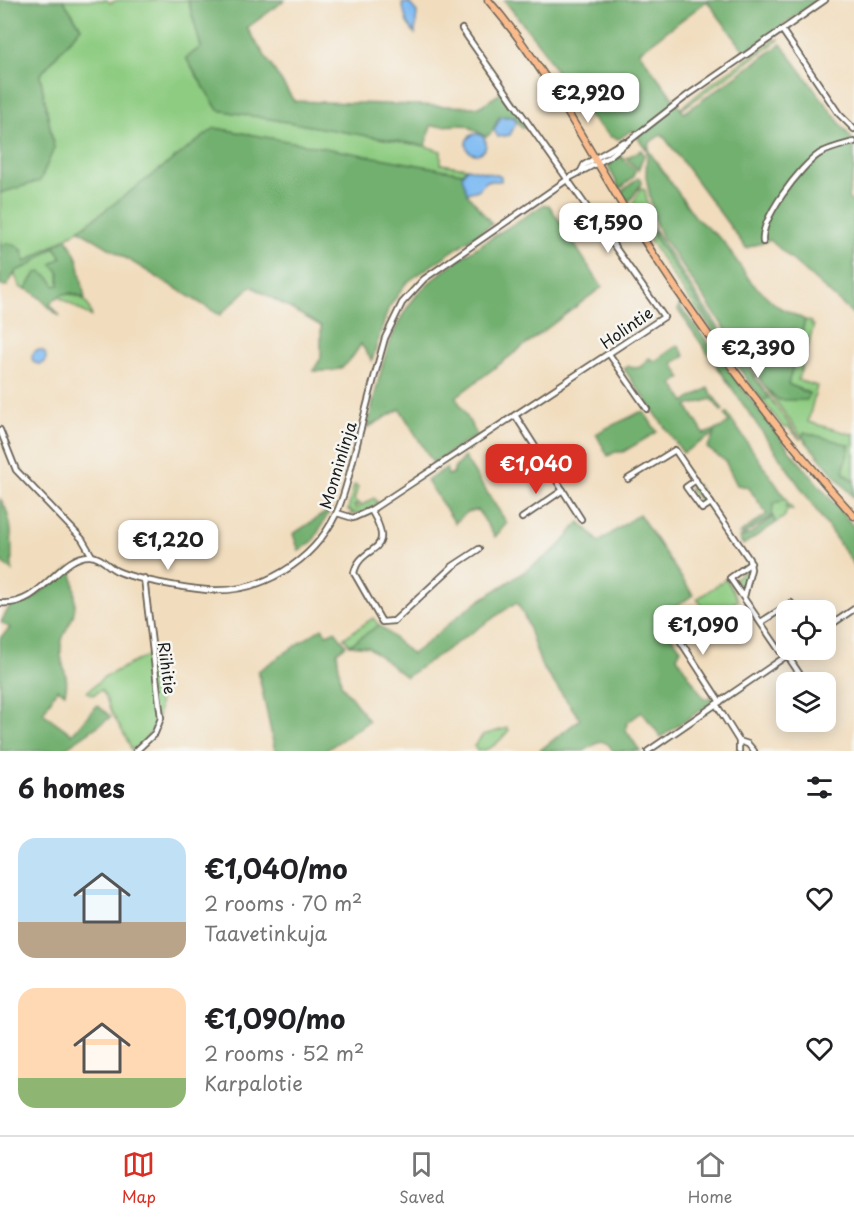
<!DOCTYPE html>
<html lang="en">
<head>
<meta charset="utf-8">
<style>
	body { margin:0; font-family:"Playpen Sans",sans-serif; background:#f6f6f6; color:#202124; height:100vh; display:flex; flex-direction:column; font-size:22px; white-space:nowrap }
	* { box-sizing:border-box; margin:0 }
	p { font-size:20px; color:#757577 }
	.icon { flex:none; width:33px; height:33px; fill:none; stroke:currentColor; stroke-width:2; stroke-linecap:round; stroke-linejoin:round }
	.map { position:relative; height:751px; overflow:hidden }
	.details { display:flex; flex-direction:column; background:#fff; flex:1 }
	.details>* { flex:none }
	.tools { position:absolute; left:776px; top:600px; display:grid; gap:12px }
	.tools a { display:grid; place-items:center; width:60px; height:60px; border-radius:12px; background:#fff; box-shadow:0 3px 15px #0003; font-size:30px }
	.price { position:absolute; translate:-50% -51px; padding:0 14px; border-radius:12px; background:#fff; color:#222; font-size:20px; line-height:39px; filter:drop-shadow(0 2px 3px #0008) }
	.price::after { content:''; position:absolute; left:50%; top:36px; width:18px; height:14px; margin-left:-9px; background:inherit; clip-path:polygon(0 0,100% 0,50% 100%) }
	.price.selected { background:#d93025; color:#fff }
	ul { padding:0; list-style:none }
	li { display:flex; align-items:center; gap:18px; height:150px; padding:0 18px }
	li span { display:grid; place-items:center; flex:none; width:168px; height:120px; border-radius:18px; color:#555 }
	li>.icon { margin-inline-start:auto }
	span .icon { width:72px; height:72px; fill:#fffc; stroke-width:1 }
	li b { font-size:26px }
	h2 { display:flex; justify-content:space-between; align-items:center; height:72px; padding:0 18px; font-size:26px }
	.tabs { display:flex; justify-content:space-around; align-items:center; height:84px; border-top:2px solid #e0e0e0; background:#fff; font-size:16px; color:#757577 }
	.tabs a { display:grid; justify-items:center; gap:3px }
	.tabs .selected { color:#d93025 }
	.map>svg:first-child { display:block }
	.green { fill:#8ecc81; stroke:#55744e; stroke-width:1.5 }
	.forest { fill:#72b06f; stroke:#476646; stroke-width:1.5 }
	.water { fill:#80bcf3; stroke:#4e6c88; stroke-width:1.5 }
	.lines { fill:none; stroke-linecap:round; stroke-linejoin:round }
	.minor-casing { stroke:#676055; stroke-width:8 }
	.major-casing { stroke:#676055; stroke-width:9 }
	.minor { stroke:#fff; stroke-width:4.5 }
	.major { stroke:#fabb8c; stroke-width:6 }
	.labels { text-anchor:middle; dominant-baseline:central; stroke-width:5; stroke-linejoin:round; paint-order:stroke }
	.street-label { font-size:16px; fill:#1c1c1c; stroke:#f6f6f2 }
</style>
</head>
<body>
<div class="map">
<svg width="854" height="751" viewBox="0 0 854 751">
	<rect width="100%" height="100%" fill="#f6f6f2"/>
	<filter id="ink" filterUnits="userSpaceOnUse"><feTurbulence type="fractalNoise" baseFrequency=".0167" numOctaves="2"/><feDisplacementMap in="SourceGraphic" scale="12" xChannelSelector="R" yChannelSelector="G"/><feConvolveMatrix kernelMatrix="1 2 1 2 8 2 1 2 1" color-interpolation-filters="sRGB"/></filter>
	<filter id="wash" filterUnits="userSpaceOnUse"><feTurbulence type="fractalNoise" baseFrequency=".008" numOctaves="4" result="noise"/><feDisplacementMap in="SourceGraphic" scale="24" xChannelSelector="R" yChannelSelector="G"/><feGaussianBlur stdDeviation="1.35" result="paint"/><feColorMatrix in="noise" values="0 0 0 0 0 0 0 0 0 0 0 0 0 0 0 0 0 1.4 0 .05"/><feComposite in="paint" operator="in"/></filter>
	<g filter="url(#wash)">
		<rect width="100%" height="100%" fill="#f1ddbe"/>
		<g class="green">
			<path d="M63,0H107L110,3L118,0H188L201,47L186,58L218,110L425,146L441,151V164L467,168L462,173L215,128L79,230L25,262L23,250L0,245V193L40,181L54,148L40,75L81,27Z"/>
			<path d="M780,39L667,120L708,86L774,40Z"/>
			<path d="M641,188L645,190L654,237L751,385L673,276L646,234L632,205Z"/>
			<path d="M55,247L62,257L59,285L55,286L36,273L26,289L21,288L15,276L16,271L28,266Z"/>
			<path d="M62,293C80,295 88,298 92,317L57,296Z"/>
			<path d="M805,320L812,322L811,325H814L798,380L817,386L808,422L851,434L854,433V482L804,433L802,437L765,387L779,400L809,393L788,384Z"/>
			<path d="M769,397L801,440L788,427L784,428L763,401Z"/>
			<path d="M696,484L708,502L703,505L689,489Z"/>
			<path d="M354,485L358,487L354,500L360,504L354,506L356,509L374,498L378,503L363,512L350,515L353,512L348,510Z"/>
			<path d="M781,499H786L788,503L786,506L790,505L793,510L787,509L785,516L776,523L771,512L773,504Z"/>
			<path d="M749,568L743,592L734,579Z"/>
			<path d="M726,579L738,600L712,619L697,599Z"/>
			<path d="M373,618L379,625L350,645L344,638Z"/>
			<path d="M153,653C158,697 172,720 132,751C127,737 118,725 111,711C107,703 107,696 101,690L93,695L87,692L104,677Z"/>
			<path d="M507,728L509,730C500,741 491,751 477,751L474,746L483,735Z"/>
		</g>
		<g class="forest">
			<path d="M0,0H63L81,27L40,75L54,148L40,181L0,193Z"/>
			<path d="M188,0H285L247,28L294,101L479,107L504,91L528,127L522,128L514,116L499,117L492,132L486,137L466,125L431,126L425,146L218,110L186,58L201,47Z"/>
			<path d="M504,0H818L745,52L707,1L639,52L684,113L781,44L854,142V171L848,198L854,203V315L770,240L746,248L662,134L649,143L648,150L696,218L723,241L751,282L777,306L805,320L788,384L809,394L807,400H779L765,387L661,235L655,222L646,177L647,150L632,130L619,139L611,137L576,104L542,48Z"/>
			<path d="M215,128L462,173L467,193L492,224L406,283L388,309L372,361L361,344C345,369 343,372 313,371L321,358V326L251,286L220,315L79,230Z"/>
			<path d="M641,150L644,155L638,170L626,158Z"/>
			<path d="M618,154L635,170L634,176L620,189L608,166Z"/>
			<path d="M638,178L641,179L642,183L629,202L621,192Z"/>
			<path d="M543,205H549L602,287L456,397L477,435L433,463L400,409L367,428C378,385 386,331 416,296C444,264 507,229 543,205Z"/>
			<path d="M654,229L704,307L769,397L763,401L751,385L654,237Z"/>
			<path d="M67,238L78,260L85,299C72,290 60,292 50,304L60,316C46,308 42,295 26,289L36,273L41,272L51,279L55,286L59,285V272L52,264L62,257L55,247L28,266L16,271L7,286L0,285V245C16,240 22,247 25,262Z"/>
			<path d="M679,305L790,451L854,527V565L678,310Z"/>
			<path d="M678,345L685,356L673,363L681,378L673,384L685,402L708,388L723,410L721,411L712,399L687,406L704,434L720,428L729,422L725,415L727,413L786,499L773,504L772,516L743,535L739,534L767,514L748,487L737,485L725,461L707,448L715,433L683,453L624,369L628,366C639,370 642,367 649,358L655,361Z"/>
			<path d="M640,412H644L657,432L623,452H615L608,456L596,434C611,424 625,421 640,412Z"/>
			<path d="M804,432L850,445L843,472L854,482V498L802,437Z"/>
			<path d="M464,457L507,523L495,537L478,510L467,512L455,523L427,481L446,468L448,475L454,473V469Z"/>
			<path d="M0,499C15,518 11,548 12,571L0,560Z"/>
			<path d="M331,509L313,541L299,551L293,534Z"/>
			<path d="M639,514L693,595L658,619L681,649L677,657L704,699L711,697L714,701L661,737L642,712L627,723L626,730L640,751H613L608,744L601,741L584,751H539L580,719L541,665L526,620L517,602L406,677L368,647L350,645L379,625L412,654C431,641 447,624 466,610C496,588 530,571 559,546C568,539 571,529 580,522L599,542Z"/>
			<path d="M773,517L776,523L743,545L739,538L750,534Z"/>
			<path d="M70,568C75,579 77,604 73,616C69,627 61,635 61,647C59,667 71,674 65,693L57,689L43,713L72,734L97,705L111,717L61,751H0V638L10,628L1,622L10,606L31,600Z"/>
			<path d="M322,628L326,634L335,631L346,645L337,652L341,684L369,721L325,751H275L258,671Z"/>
		</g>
		<g class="water">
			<path d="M402,3H409L417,12L415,34L407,23Z"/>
			<path d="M501,117H512L517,121L510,135L498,137L494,130Z"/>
			<circle cx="476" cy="144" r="10"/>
			<path d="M467,168L501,176V181H487L478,190L467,193L462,176Z"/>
			<circle cx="39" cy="357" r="7"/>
		</g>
	</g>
	<g filter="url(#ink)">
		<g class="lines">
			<defs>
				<g id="minor">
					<path d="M782,30L839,114L854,129"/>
					<path d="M581,171L584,165L623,142"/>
					<path d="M763,242C760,219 800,167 819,154C829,148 843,145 854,142"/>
					<path d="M609,354L647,409"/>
					<path d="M515,415L581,519"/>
					<path d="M0,430L16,470L82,539L92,556"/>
					<path d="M628,479L675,450L749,559L751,569L744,597"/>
					<path d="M696,480L686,487L702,509L711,503"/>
					<path d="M371,510C399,557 361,542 354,573L382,622L394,621L453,566L479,549"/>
					<path d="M337,513L353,518L371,510L664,317L462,29"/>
					<path d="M522,518L563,490"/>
					<path d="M751,563L730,578L784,657"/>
					<path d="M0,603C42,607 59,555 90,556C101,556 108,567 117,571C137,580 185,588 207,590C261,594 313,562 336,514C346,493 350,470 356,448C365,411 375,374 385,338L402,303L424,279L571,177L607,158L688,95L825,0"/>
					<path d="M668,622L720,702"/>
					<path d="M761,622L791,603"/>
					<path d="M825,629L854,609"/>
					<path d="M787,655L805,682"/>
					<path d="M716,704L739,741L748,744L754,751"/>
					<path d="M136,751L155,733L161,718L144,578"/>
					<path d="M648,751L795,650"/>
					<path d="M739,751V741"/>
				</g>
				<path id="major" d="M488,0C548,69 589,152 637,229C701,330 774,428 854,516"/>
			</defs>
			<use href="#minor" class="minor-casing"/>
			<use href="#major" class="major-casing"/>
			<use href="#minor" class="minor"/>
			<use href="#major" class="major"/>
		</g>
	</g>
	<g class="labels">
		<g class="street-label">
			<text transform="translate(626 327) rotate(-35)">Holintie</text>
			<text transform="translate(337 465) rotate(-73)">Monninlinja</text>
			<text transform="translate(168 668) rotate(83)">Riihitie</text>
		</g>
	</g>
</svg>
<div class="tools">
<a><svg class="icon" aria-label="locate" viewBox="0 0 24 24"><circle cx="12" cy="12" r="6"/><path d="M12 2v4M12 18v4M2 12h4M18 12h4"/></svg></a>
<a><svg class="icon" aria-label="layers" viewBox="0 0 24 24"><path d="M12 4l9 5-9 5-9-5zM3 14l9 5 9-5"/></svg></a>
</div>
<b class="price" style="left:588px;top:124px">€2,920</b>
<b class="price" style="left:608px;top:254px">€1,590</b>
<b class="price" style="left:758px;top:379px">€2,390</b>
<b class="price selected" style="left:536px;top:495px">€1,040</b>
<b class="price" style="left:168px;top:571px">€1,220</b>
<b class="price" style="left:703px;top:656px">€1,090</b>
</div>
<section class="details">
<h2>6 homes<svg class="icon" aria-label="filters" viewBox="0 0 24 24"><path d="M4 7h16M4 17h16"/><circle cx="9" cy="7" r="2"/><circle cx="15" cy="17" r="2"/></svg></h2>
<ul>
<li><span style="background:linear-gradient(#bfe0f5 70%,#b9a48a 0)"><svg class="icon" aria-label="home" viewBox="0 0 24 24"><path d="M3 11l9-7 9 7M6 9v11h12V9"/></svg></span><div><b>€1,040/mo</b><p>2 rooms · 70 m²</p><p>Taavetinkuja</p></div><svg class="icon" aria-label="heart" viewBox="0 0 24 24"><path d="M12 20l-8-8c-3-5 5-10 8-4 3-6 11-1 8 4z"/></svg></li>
<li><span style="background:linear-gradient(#ffd9b3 75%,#8fb573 0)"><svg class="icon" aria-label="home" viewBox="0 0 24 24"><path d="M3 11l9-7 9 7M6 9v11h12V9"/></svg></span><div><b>€1,090/mo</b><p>2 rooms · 52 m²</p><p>Karpalotie</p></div><svg class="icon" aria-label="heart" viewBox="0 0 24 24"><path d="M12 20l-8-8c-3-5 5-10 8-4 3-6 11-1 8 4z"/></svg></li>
</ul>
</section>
<nav class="tabs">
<a class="selected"><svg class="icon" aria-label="map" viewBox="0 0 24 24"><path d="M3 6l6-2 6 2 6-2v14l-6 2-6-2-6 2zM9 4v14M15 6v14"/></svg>Map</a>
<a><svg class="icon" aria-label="saved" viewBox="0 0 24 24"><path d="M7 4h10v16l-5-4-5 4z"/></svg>Saved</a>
<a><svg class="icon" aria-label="home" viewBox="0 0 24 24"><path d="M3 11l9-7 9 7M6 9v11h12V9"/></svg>Home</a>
</nav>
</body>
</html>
